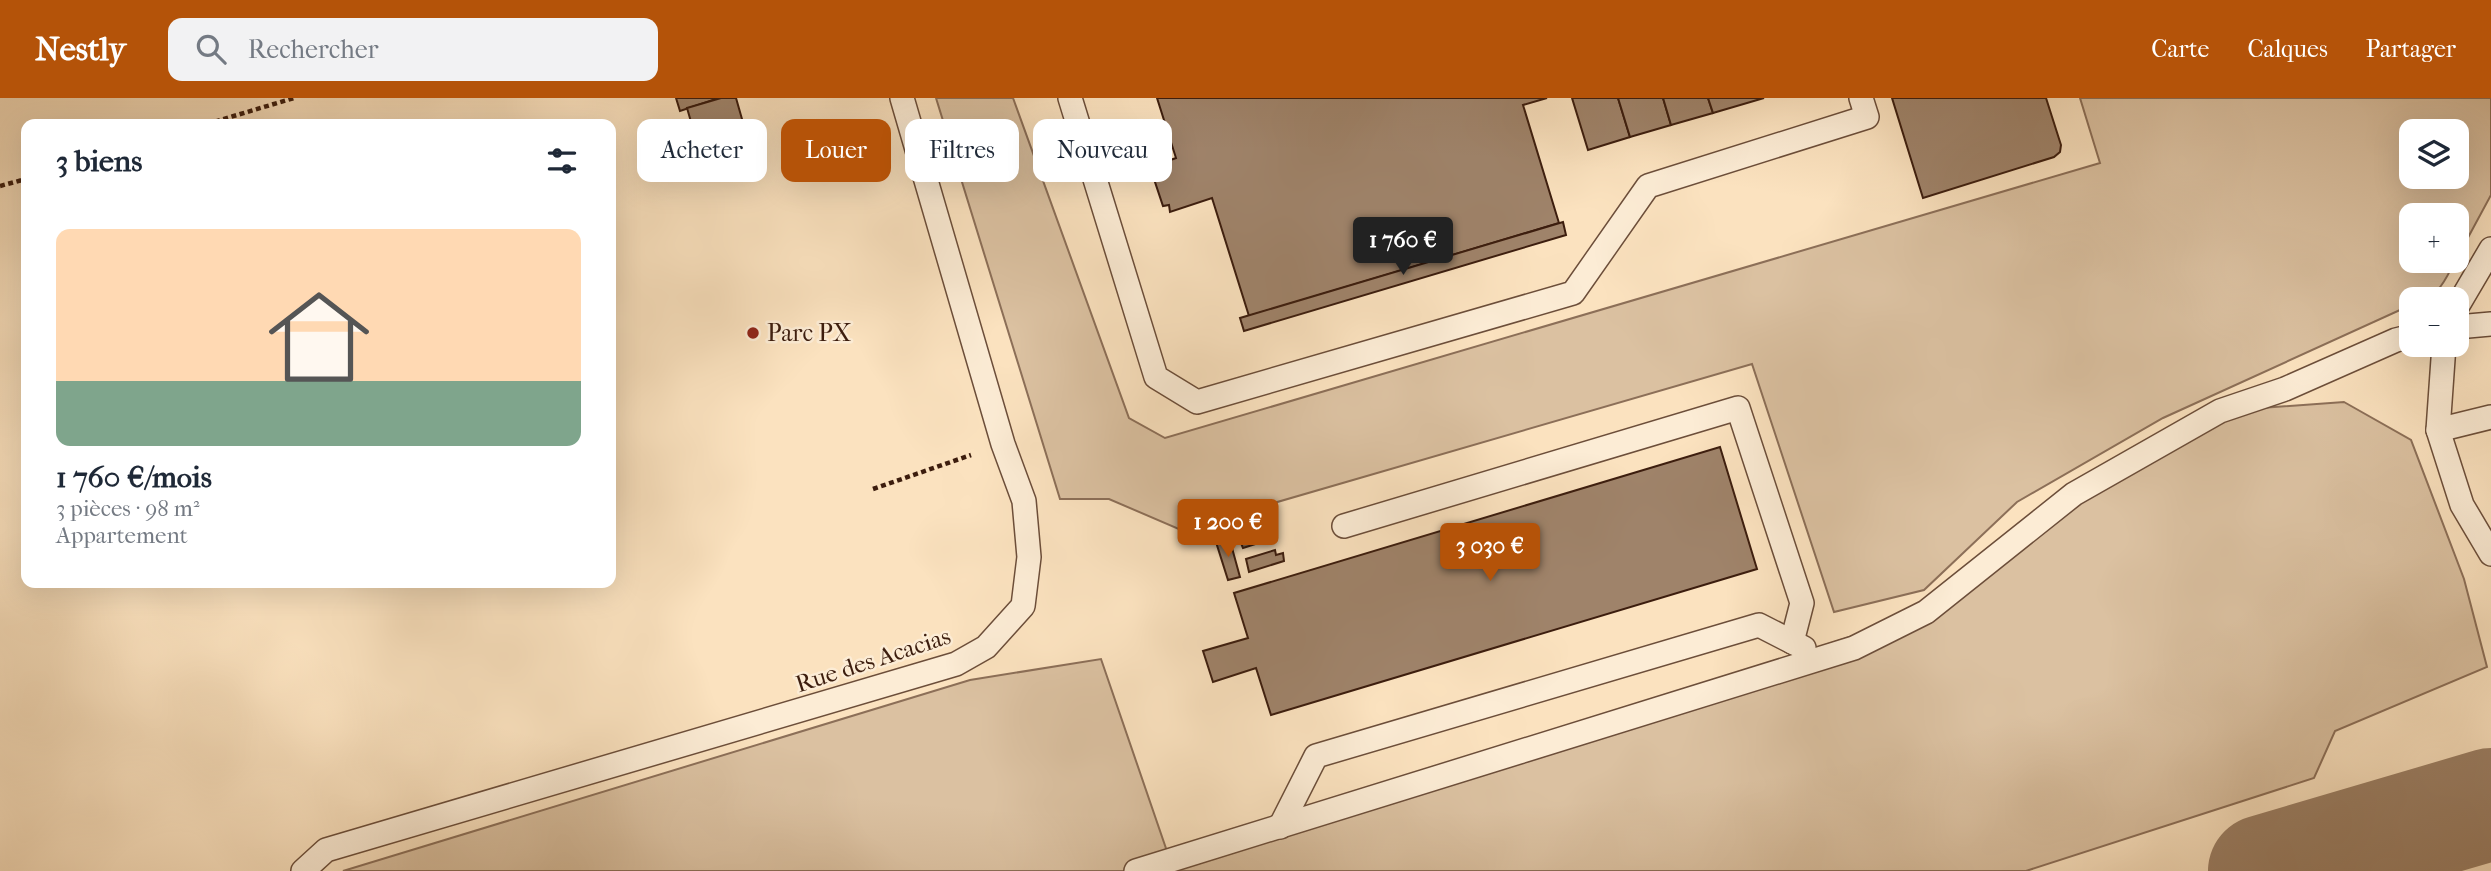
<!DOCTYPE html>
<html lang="fr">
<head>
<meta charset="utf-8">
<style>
	body { margin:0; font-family:"IM FELL French Canon",serif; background:#f2f2f3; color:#1f2937; height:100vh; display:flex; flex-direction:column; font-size:26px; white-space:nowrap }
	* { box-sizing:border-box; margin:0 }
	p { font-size:23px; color:#747a83 }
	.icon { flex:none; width:38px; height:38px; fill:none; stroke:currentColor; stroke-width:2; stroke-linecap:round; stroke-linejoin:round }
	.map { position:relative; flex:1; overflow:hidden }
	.side { position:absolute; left:21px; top:21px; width:595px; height:469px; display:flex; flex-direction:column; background:#fff; border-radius:14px; box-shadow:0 7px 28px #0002 }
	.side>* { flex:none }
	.banner { position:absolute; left:637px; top:21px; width:665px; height:63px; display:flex; gap:14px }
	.buttons { position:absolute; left:2399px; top:21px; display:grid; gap:14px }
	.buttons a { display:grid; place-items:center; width:70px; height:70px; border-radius:14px; background:#fff; box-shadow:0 7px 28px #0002; font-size:35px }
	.price { position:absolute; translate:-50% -60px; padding:0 16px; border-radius:7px; background:#b45309; color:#fff; font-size:23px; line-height:46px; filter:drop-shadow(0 2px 4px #0008) }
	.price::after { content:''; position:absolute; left:50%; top:42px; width:21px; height:16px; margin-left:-10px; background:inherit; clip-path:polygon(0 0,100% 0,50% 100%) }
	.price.current { background:#222; color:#fff }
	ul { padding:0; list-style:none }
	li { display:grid; align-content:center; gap:14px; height:371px; padding:0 35px }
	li+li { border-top:2px solid #e0e1e3 }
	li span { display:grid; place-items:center; height:217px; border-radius:14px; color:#555 }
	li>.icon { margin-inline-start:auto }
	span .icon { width:126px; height:126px; fill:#fffc; stroke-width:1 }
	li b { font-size:30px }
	h2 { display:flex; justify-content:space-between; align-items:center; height:84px; padding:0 35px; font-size:30px }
	.chip { padding:0 24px; border-radius:14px; background:#fff; box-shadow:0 7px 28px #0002; font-size:24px; line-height:63px }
	.chip.current { background:#b45309; color:#fff }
	header { display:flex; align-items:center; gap:42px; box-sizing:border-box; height:98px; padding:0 35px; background:#b45309; color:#fff }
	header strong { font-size:33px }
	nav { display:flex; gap:38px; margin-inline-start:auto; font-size:24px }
	.search { width:490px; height:63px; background:#f2f2f3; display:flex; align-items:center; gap:18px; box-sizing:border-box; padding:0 24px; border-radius:14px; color:#747a83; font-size:26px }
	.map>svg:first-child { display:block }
	.green { fill:#dbc1a1; stroke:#8c6f58; stroke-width:2; fill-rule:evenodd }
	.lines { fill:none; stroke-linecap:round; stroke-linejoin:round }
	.taxiway { stroke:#9c8066; stroke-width:112 }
	.building { fill:#9f836a; stroke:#3c1d0e; stroke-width:2 }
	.lane-casing { stroke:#6c4e3a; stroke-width:26 }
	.path { stroke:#3c1d0e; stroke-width:4.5; stroke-dasharray:5 3.5; stroke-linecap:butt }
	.lane { stroke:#fcecd5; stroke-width:23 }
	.poi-dot { fill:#8f2418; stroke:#fcecd5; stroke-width:2.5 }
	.labels { text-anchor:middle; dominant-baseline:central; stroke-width:5; stroke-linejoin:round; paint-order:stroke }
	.poi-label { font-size:24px; fill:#3c1d0e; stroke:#fcecd5; text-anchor:start }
	.street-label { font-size:24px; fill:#3c1d0e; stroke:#fcecd5 }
</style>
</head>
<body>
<header>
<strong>Nestly</strong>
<div class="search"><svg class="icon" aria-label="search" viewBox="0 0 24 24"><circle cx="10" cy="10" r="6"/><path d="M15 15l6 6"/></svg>Rechercher</div>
<nav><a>Carte</a><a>Calques</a><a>Partager</a></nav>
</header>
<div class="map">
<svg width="2491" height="773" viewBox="0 0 2491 773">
	<rect width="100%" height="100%" fill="#fbe2bf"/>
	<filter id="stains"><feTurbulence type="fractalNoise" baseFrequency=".00286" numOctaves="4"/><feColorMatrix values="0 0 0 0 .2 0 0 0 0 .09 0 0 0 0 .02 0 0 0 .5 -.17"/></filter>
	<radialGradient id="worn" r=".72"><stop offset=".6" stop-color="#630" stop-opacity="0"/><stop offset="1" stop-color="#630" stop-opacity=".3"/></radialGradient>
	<g class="green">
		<path d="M936,0H1013L1129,320L1165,340L2100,65L2080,0H2491V97L2457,160V117H2412V163H2455C2444,184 2439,201 2412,201L2411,207L2163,320L2017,404L1924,492L1834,514L1752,266L1181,432L1109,401H1060ZM2412,33H2457V79H2412Z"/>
		<path d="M2344,304L2411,342L2464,481L2487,569L2335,633L2314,680L2026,773H343L970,582L1101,561L1170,762L1926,514L2074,396L2220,313Z"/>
	</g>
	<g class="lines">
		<path class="taxiway" d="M2264,773L2491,706"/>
	</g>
	<g class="building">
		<path d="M676,0H716V1L680,13Z"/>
		<path d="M736,0L744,28L696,41L687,10L721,0Z"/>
		<path d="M1157,0H1547L1523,7L1559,125L1249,218L1212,100L1170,114L1169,107L1163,108L1150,69L1176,60Z"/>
		<path d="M1572,0H1618L1630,39L1588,52Z"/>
		<path d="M1618,0H1663L1671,27L1630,39Z"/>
		<path d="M1663,0H1708L1713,15L1671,27Z"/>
		<path d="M1708,0H1764L1713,15Z"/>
		<path d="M1892,0H2046L2061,47L2060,54L2054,59L1923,100Z"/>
		<path d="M741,46L746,60L712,70L707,55Z"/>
		<path d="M1563,124L1566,137L1244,233L1240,220Z"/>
		<path d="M1720,349L1757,471L1271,617L1256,570L1213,584L1203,553L1248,540L1234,495Z"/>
		<path d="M1259,438L1262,444L1243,450L1240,443Z"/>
		<path d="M1229,439L1240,479L1228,482L1216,444Z"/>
		<path d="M1275,452L1276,457L1283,455L1284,463L1249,474L1246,461Z"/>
	</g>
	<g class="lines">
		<defs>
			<g id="lane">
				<path d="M1070,0L1156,279L1197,304L1573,195L1648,88L1867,19L1861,0"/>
				<path d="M2457,209L2491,151"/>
				<path d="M2457,229L2491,226"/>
				<path d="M2444,247L2438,332L2462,407L2491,456"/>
				<path d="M2438,332L2491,319"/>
				<path d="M1344,428L1738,310L1802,505L1792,544"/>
				<path d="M1280,729L1316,658L1759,527L1804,550"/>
				<path d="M303,773L326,752L956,566L986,549L1023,508L1029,459L1024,403L1003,346L902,0"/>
				<path d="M1136,773L1854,550L1926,514L2074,396L2220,313L2285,291L2396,242L2412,238"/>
			</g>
		</defs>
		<use href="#lane" class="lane-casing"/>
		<g class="path">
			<path d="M207,26L294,0"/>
			<path d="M0,88L26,81"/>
			<path d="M873,391L971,357"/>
		</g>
		<use href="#lane" class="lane"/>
	</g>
	<circle class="poi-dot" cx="753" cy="235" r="7"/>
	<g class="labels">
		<g class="poi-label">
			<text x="767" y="235">Parc PX</text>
		</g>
		<g class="street-label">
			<text transform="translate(873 562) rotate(-18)">Rue des Acacias</text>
		</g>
	</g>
	<rect width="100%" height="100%" filter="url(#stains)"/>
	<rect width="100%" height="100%" fill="url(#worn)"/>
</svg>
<div class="buttons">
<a><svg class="icon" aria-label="layers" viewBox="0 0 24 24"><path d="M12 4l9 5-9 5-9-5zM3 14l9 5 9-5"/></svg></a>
<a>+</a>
<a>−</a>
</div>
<b class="price current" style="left:1403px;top:179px">1 760 €</b>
<b class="price" style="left:1228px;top:461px">1 200 €</b>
<b class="price" style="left:1490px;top:485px">3 030 €</b>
<div class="banner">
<a class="chip">Acheter</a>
<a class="chip current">Louer</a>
<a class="chip">Filtres</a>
<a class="chip">Nouveau</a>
</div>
<section class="side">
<h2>3 biens<svg class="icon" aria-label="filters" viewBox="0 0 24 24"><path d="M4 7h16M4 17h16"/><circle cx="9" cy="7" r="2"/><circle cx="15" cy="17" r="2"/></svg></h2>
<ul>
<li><span style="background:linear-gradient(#ffd9b3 70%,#7fa58c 0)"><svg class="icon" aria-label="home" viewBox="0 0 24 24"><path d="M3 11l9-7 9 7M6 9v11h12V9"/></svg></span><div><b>1 760 €/mois</b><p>3 pièces · 98 m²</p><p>Appartement</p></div></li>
</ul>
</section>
</div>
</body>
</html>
